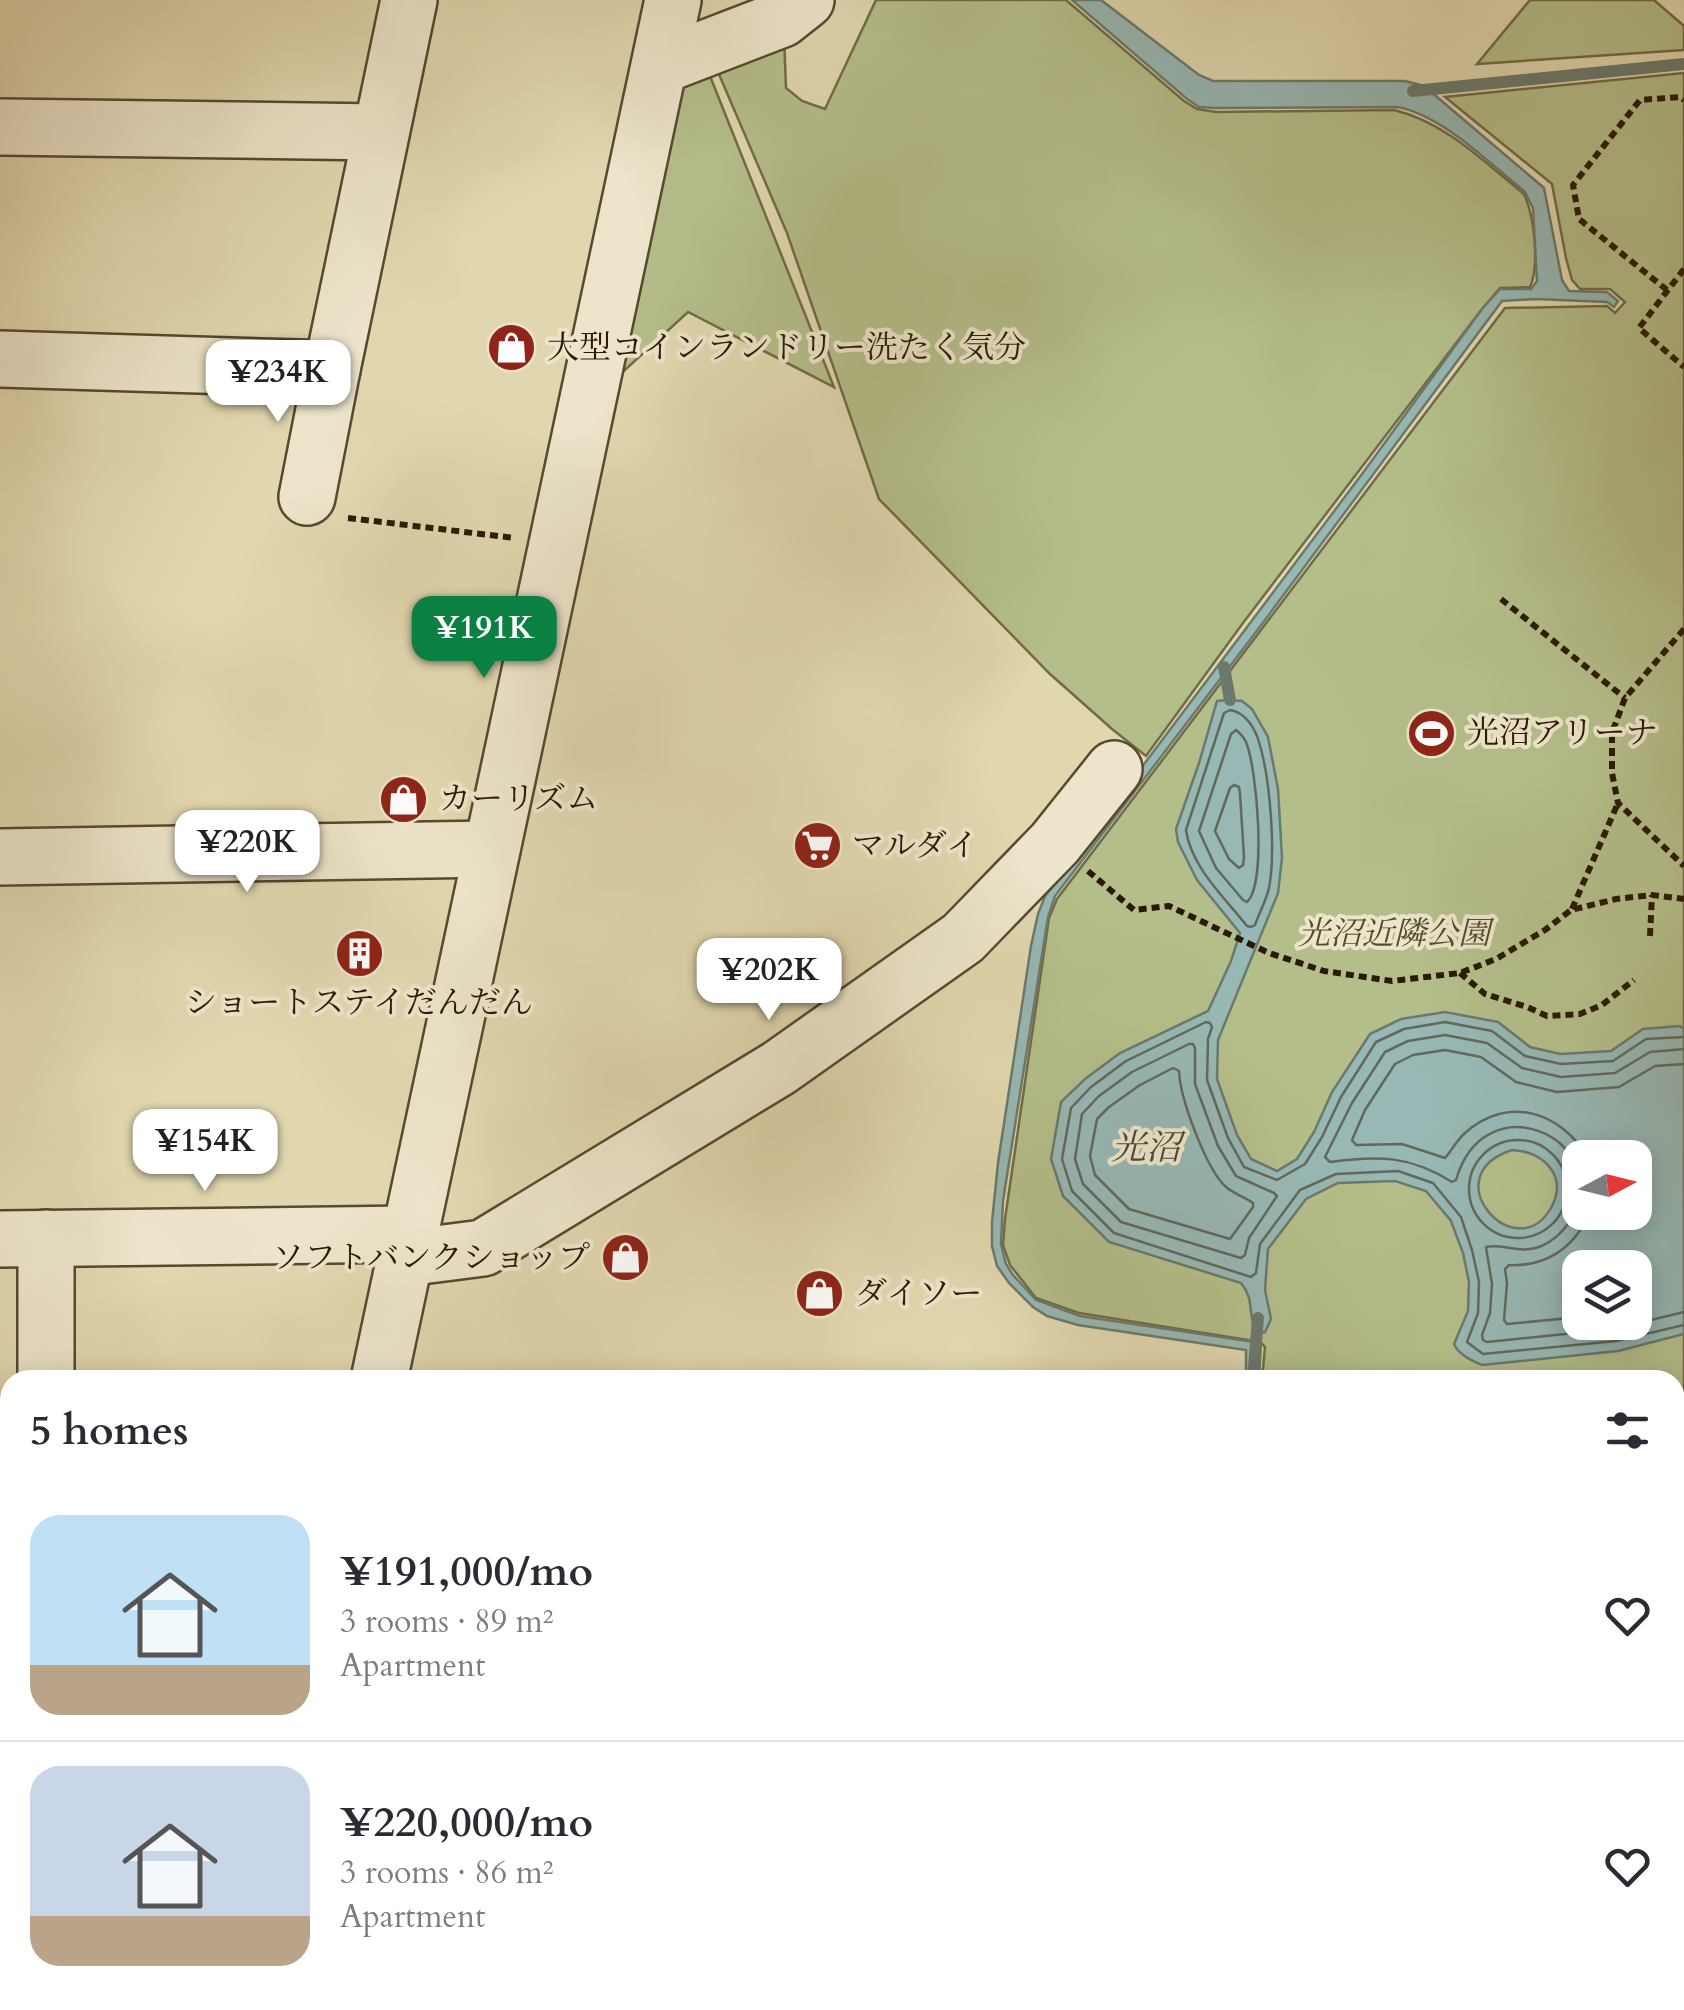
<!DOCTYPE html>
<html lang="en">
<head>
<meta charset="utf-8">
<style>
	body { margin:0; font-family:Cardo,"Noto Serif JP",serif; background:#f2f2f3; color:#2b2b33; height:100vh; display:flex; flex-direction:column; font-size:38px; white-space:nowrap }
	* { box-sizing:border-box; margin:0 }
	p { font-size:32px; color:#7c7c81 }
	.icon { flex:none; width:55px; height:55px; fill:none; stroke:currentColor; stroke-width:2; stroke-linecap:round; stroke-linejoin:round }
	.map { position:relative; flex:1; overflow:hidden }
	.panel { position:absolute; left:0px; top:1370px; width:1685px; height:640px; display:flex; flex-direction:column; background:#fff; border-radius:30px 30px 0 0; box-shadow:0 5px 25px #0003 }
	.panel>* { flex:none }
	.needle { width:65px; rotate:83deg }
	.fabs { position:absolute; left:1562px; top:1140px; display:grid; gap:20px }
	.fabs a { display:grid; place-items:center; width:90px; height:90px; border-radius:20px; background:#fff; box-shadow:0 5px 25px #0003; font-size:50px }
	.price { position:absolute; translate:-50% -85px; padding:0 22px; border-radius:20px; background:#fff; color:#222; font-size:32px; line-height:65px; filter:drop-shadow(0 2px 5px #0008) }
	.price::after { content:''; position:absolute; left:50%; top:60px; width:30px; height:22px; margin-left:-15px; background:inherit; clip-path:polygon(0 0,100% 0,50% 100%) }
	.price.active { background:#0b8043; color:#fff }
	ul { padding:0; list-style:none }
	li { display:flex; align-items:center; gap:30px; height:250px; padding:0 30px }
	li+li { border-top:2px solid #e1e1e2 }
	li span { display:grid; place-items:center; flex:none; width:280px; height:200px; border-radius:30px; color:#555 }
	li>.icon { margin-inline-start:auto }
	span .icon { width:120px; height:120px; fill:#fffc; stroke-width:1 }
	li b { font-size:42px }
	h2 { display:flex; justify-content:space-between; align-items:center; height:120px; padding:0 30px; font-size:42px }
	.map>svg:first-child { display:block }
	.green { fill:#b4be8a; stroke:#706c46; stroke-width:2.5; fill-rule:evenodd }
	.water { fill:#97b8b4; stroke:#6c796d; stroke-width:2.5; fill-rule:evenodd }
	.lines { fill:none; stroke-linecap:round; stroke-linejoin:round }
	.shore { stroke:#61695c; stroke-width:2.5 }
	.stream { stroke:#6c796d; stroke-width:12 }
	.minor-casing { stroke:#58492e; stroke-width:60 }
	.major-casing { stroke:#2b1a03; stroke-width:60 }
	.highway-casing { stroke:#2b1a03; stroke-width:60 }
	.path { stroke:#2b1a03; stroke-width:6; stroke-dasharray:8 5; stroke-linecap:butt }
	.minor { stroke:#ece5cb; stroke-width:55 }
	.major { stroke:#e0bc78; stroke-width:55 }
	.highway { stroke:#e0bc78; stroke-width:55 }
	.labels { text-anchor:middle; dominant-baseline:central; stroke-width:8; stroke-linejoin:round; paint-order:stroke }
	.poi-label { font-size:32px; fill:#2b1a03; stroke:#ece5cb; text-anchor:start }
	.park-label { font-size:32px; font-style:italic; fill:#544b2c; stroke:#ece5cb }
	.water-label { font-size:35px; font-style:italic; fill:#4b4938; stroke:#ece5cb }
</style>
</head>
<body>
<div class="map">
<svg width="1684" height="2010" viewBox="0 0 1684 2010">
	<rect width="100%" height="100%" fill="#e1d7af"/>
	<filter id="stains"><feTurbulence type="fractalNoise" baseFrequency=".002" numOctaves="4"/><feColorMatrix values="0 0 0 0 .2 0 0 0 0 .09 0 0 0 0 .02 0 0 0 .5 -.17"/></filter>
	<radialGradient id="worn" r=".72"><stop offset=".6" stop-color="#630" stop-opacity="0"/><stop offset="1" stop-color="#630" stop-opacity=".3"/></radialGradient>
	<g class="green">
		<path d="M876,0H1066L1184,101L1197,109L1216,112L1394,110C1445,122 1484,162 1524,194C1534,215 1540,266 1530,287L1500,288L1482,309L1243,623L1146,756L1112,729L1050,674L879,499L787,233L715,65L784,36L786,88L802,101L825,109Z"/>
		<path d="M1530,0H1654L1684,26V50L1477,64Z"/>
		<path d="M706,66L834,387L688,312L613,381L678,75Z"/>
		<path d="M1684,73V1395L1675,1396V1380H1262L1265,1347L1260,1342L1079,1313L1036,1298L1010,1265L1003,1245L1005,1219L1049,918L1057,899L1505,308L1607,306L1615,313L1625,302L1610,289H1580L1572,280L1566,258L1552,184L1445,97ZM1580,1158H1635V1212H1580ZM1580,1268H1635V1322H1580Z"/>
	</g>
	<g class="water">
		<path d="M1072,0H1101L1199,75L1213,81H1405L1424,86L1544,188L1562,280L1569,291L1607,292L1618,301L1614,307L1607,302L1535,299L1502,301L1259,628L1055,896L1048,917L1003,1201L1001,1244L1006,1264L1013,1275L1036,1300L1080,1316L1261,1343L1259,1380H1246V1350L1078,1325L1047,1316L1033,1307L1009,1283L997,1266L992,1246V1222L998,1163L1031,946L1038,914L1045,896L1365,470L1482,309L1500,289H1531L1537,281L1533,208L1525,192C1489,163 1442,115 1397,107L1214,108L1199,107L1187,99Z"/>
		<path d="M1230,700L1242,701L1252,709L1268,737L1278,789L1282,858L1278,893L1218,1040L1217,1079L1237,1135L1251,1159L1277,1171L1297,1159L1314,1132L1332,1092L1370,1034L1401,1019L1445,1012L1498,1022L1530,1047L1560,1054L1611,1051L1643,1029L1680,1026L1684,1029V1334L1618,1351L1482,1365C1472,1361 1458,1354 1454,1344L1468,1311L1469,1282L1463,1253L1451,1221L1426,1191L1395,1181L1338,1183L1306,1199L1268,1249L1265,1290L1271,1319L1265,1332L1258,1333C1246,1315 1256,1301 1241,1283L1109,1242L1063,1196L1051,1159L1061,1102L1085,1079L1120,1053L1208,1011L1231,961L1240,933L1197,880L1178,842L1176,829L1199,763L1217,701ZM1512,1150C1543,1151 1569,1176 1551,1208C1516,1269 1432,1176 1512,1150ZM1580,1158H1635V1212H1580ZM1580,1268H1635V1322H1580Z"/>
	</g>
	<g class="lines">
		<g class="shore">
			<path d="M1230,710C1245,712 1255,728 1259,742C1270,777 1276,852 1269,888C1266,901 1259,913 1255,925L1251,927L1247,926C1225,898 1191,867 1186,830L1224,713Z"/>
			<path d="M1236,730C1241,735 1243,735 1246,742C1257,769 1267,883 1247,902L1243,900L1216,868L1199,831L1231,734Z"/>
			<path d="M1234,785L1239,787L1240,794L1244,857L1243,865L1239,868L1229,859L1215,831L1230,788Z"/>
			<path d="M1684,1037L1646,1039L1613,1061L1561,1064L1525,1056L1492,1031L1445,1022L1404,1029L1376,1042L1341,1097L1322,1137L1305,1164L1277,1180L1244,1167L1228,1138L1207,1080L1208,1039L1212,1027L1210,1023L1206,1022L1126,1061L1091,1087L1071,1108L1062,1159L1072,1191L1114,1233L1251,1277L1256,1273L1260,1244L1300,1190L1336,1174L1398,1171L1433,1183L1461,1217L1472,1250L1479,1282L1478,1313L1467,1342L1483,1354L1616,1341L1684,1325"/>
			<path d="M1189,1044H1193L1195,1048V1084L1218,1146L1236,1176L1274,1193L1277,1196L1249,1238L1245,1255L1241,1258L1121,1222L1083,1184L1075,1159L1082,1114L1099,1096L1132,1072Z"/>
			<path d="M1684,1049L1650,1052L1615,1073L1561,1077L1522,1068L1487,1043L1445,1035L1408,1041L1385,1052L1352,1103L1325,1157L1330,1162C1379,1155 1411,1156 1452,1182L1456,1180C1484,1082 1610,1136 1573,1215C1566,1229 1554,1241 1539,1247C1520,1254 1502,1243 1486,1247L1492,1284L1490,1313L1482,1335L1483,1340L1487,1342L1614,1329L1684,1312"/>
			<path d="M1173,1068L1179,1071C1180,1098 1206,1169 1226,1187C1234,1194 1245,1197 1253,1203V1207L1230,1239L1129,1209L1095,1175L1090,1156L1097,1119L1109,1107L1140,1085Z"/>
			<circle cx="1518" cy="1189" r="49"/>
			<path d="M1588,1158C1561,1111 1507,1095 1465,1133C1457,1140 1452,1150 1445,1158L1402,1144L1356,1145L1352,1140L1365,1110L1395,1064L1413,1055L1445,1050L1481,1057L1516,1082L1557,1092L1619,1087L1655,1066L1684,1064"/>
			<path d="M1580,1317L1507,1324L1504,1320L1507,1283L1505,1269L1509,1265C1547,1267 1575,1247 1590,1212"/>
		</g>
		<g class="stream">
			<path d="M1413,91L1684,64"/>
			<path d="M1224,667L1230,700"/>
			<path d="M1253,1380L1258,1318"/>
			<path d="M321,2010L344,2000"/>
		</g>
		<defs>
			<g id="minor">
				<path d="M660,66L782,19L806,0"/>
				<path d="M0,127L381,132"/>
				<path d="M0,359L332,369L409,0"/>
				<path d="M307,497L332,369"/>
				<path d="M0,857L492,849"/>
				<path d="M46,1238V1380"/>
				<path d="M0,1239L410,1234"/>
				<path d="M405,1258L483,1248L779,1068L963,938L1055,843L1114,769"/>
				<path d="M379,1380L673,0"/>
				<path d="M0,1579H10"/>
				<path d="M0,1709L10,1708"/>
			</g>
			<path id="major" d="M251,2010L253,2000"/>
			<g id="highway">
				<path d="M0,1643H10"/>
				<path d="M1675,1654L1684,1655"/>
			</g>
		</defs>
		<use href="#minor" class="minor-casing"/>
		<use href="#major" class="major-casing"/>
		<use href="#highway" class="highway-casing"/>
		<g class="path">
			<path d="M1684,269L1639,328L1684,367"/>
			<path d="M1667,290L1579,219L1573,185L1640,100L1680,97L1684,100"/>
			<path d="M348,518L515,538"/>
			<path d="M1501,599L1625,698"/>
			<path d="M1684,629L1625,698L1612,733V773L1618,803L1684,866"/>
			<path d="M1088,871L1134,910L1169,906L1269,953L1324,971L1392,981L1460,973L1496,959L1545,930L1571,910L1616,899L1652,895L1684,899"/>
			<path d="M1572,909L1618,803"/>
			<path d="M1650,936L1652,895"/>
			<path d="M1460,973L1485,994L1527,1007L1547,1016L1580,1014L1602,1005L1634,980"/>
		</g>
		<use href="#minor" class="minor"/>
		<use href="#major" class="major"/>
		<use href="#highway" class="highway"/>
	</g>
	<defs>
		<symbol id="shop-disc" viewBox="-11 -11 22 22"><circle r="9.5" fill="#8f2418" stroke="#ece5cb"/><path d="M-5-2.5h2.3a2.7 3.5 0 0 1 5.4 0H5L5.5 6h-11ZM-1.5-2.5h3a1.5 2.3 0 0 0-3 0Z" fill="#fff"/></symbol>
		<symbol id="stadium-disc" viewBox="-11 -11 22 22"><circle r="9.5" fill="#8f2418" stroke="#ece5cb"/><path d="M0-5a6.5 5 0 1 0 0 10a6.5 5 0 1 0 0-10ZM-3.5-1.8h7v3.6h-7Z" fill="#fff"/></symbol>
		<symbol id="supermarket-disc" viewBox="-11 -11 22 22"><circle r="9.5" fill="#8f2418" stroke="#ece5cb"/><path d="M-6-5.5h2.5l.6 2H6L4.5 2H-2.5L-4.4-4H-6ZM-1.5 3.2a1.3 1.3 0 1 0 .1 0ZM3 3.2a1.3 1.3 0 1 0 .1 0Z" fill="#fff"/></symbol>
		<symbol id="building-disc" viewBox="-11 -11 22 22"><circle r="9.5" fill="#8f2418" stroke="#ece5cb"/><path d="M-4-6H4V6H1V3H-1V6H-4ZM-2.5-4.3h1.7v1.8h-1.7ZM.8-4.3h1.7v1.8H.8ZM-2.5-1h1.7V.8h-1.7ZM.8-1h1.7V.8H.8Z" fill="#fff"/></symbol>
	</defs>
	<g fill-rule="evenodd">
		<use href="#shop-disc" x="484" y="320" width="55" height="55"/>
		<use href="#stadium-disc" x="1404" y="706" width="55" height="55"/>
		<use href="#shop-disc" x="376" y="772" width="55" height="55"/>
		<use href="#supermarket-disc" x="790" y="818" width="55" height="55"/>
		<use href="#building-disc" x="332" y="926" width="55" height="55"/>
		<use href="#shop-disc" x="598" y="1230" width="55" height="55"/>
		<use href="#shop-disc" x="792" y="1266" width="55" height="55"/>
	</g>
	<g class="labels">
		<g class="poi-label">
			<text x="547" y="348">大型コインランドリー洗たく気分</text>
			<text x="1467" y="733">光沼アリーナ</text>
			<text x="439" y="799">カーリズム</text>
			<text x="852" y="846">マルダイ</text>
			<text x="359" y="1003" text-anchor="middle">ショートステイだんだん</text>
			<text x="590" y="1258" text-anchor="end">ソフトバンクショップ</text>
			<text x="855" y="1294">ダイソー</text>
		</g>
		<g class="park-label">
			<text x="1394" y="934">光沼近隣公園</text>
		</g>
		<g class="water-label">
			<text x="1146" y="1148">光沼</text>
		</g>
	</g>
	<rect width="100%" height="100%" filter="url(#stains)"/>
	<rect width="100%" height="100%" fill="url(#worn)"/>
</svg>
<div class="fabs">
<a><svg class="needle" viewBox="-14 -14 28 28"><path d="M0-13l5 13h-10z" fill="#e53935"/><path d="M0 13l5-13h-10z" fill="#7c7c81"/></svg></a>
<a><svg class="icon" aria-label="layers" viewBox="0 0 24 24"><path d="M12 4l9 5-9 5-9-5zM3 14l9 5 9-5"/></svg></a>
</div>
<b class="price" style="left:278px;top:425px">¥234K</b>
<b class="price active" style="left:484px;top:681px">¥191K</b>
<b class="price" style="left:247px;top:895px">¥220K</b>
<b class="price" style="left:769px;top:1023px">¥202K</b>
<b class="price" style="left:205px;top:1194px">¥154K</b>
<section class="panel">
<h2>5 homes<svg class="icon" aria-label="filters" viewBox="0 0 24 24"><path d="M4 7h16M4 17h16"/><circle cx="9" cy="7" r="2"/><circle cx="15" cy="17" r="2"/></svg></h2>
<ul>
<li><span style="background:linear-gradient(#bfe0f5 75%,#b9a48a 0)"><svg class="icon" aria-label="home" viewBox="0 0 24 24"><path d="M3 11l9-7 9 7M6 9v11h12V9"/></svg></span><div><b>¥191,000/mo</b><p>3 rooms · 89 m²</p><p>Apartment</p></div><svg class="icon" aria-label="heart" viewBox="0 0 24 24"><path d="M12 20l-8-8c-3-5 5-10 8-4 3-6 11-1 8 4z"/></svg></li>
<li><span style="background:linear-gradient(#c9d6e8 75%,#b9a48a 0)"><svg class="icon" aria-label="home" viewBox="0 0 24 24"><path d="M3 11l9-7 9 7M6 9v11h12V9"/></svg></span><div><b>¥220,000/mo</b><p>3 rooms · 86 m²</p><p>Apartment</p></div><svg class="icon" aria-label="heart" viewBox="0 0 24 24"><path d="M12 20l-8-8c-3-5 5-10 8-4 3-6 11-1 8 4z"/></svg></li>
</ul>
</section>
</div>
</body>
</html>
